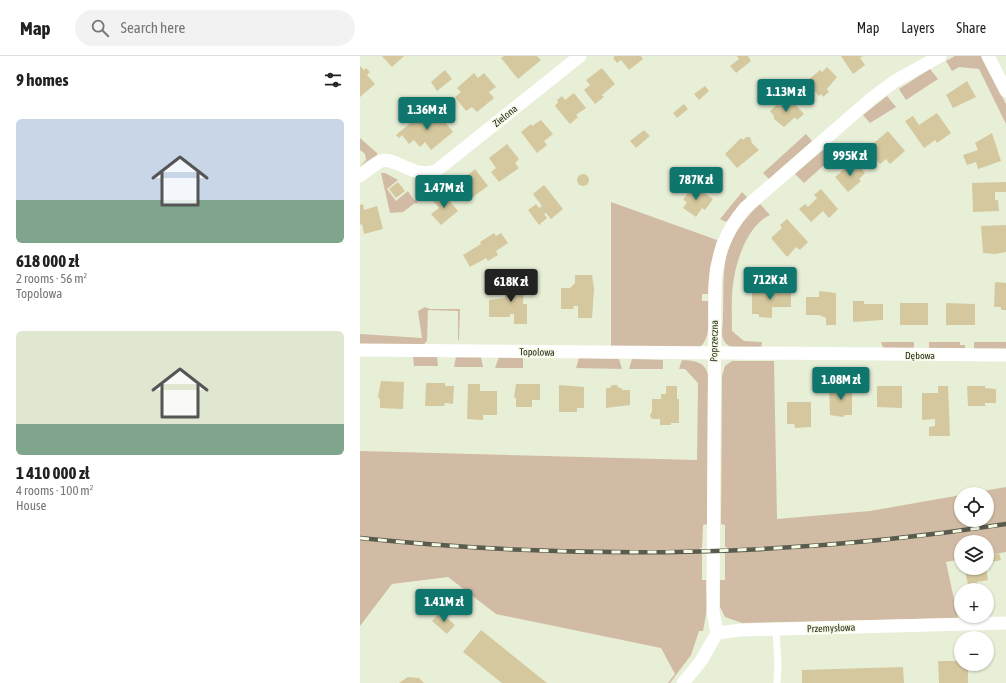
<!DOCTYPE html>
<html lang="en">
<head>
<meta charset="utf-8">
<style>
	body { margin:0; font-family:"Asap Condensed",sans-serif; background:#f2f2f2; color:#222; height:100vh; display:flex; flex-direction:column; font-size:15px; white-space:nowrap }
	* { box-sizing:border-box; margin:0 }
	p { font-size:13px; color:#767676 }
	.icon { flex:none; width:22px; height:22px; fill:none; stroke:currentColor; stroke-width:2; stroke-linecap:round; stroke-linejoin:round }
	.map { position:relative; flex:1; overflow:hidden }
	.sheet { display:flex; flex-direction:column; background:#fff; width:360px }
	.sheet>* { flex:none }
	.buttons { position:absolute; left:594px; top:431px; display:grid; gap:8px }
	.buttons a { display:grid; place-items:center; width:40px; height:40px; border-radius:50%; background:#fff; box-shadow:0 1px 3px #0004; font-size:20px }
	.price { position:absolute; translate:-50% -34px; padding:0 9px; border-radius:4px; background:#0f766e; color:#fff; font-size:13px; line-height:26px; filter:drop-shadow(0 1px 2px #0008) }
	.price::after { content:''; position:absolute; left:50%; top:24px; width:12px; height:9px; margin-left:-6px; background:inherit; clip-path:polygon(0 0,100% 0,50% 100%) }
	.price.selected { background:#222; color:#fff }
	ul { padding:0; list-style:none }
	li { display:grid; align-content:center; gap:8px; height:212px; padding:0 16px }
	li span { display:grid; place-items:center; height:124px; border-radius:6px; color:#555 }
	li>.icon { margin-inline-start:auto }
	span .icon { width:72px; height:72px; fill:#fffc; stroke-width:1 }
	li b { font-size:17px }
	h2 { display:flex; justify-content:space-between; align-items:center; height:48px; padding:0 16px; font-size:17px }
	header { display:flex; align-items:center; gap:24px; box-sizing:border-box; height:56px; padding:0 20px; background:#fff; border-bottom:1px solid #e0e0e0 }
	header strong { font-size:19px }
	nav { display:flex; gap:22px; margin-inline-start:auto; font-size:14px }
	.search { width:280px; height:36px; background:#f2f2f2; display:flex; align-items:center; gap:10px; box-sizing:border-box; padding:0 14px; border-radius:22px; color:#767676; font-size:15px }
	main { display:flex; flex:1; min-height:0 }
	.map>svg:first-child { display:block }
	.green { fill:#d2bba4 }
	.building { fill:#d5c89e }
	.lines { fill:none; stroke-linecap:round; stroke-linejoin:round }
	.service { stroke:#fff; stroke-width:7 }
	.minor { stroke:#fff; stroke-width:13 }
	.rail-casing { stroke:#585b4e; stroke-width:4.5 }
	.rail { stroke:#f6fce4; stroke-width:3; stroke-dasharray:9; stroke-linecap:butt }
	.labels { text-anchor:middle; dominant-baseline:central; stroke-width:3; stroke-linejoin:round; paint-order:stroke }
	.street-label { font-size:10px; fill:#282a21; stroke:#f6fce4 }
</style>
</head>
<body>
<header>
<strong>Map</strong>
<div class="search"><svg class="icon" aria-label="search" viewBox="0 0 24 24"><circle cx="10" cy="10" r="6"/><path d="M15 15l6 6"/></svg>Search here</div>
<nav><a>Map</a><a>Layers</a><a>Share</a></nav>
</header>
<main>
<section class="sheet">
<h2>9 homes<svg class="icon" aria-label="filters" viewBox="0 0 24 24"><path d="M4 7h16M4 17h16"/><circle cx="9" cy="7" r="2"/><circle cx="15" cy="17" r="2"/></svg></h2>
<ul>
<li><span style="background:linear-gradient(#c9d6e8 65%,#7fa58c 0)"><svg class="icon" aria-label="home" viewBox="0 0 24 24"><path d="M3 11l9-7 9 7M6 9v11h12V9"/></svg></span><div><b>618 000 zł</b><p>2 rooms · 56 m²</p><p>Topolowa</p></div></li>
<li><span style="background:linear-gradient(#dfe7d0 75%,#7fa58c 0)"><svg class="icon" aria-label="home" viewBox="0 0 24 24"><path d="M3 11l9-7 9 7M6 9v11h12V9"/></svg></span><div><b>1 410 000 zł</b><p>4 rooms · 100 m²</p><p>House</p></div></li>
</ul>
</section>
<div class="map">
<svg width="646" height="627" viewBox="0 0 646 627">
	<rect width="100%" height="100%" fill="#e8efd7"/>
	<g class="green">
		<path d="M595,0H621L646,48V68L619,13L599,11L592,15L586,5Z"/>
		<path d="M570,13L578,23L546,44L539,33Z"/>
		<path d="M527,40L536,51L510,67L503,59Z"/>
		<path d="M446,78L452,85L409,123L403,117Z"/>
		<path d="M0,82L17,97V99L0,110L6,104L5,98L0,94Z"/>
		<path d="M463,94L471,103L444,127L435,118Z"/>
		<path d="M21,117H25L38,124L27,133L36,145L48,135L54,144L60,139L62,141L56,148L55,147L43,156L30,157Z"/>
		<path d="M382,136L387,141L366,166L360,163Z"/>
		<path d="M251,146L357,184L350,212L348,238H342V245H348C348,259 352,281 340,291H251Z"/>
		<path d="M400,148L410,159C387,170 376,205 373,228C371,243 372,260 372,275L384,285L402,286L401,293C387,293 364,297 362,278C367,221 352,193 400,148Z"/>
		<path d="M65,251L70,253H100L99,284H98V255L68,254L67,285L63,289L0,288V278L62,282L58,255Z"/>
		<path d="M521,286H554V294H524Z"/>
		<path d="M569,286H600V289H605V294H569Z"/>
		<rect x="614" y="286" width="32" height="8"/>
		<path d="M53,300H77L78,310H54Z"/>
		<path d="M96,301H121L123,311H94Z"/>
		<path d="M139,301L163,302V312H135Z"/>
		<path d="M219,302L259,303L262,313L216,312Z"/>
		<path d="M272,303L303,304V313H269Z"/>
		<path d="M322,304C334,305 345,305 348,319L347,468L343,469L342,492H340V498H342V524H346L347,553L343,575H339L331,599L310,627H308L315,618L301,592L136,558L88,521L32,528L0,570V395L337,404L338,327L325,313H319Z"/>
		<path d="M372,305H414L417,463L510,455L601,439V464H627V438H606L646,431V496L627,499V486H601V503L586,506L598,562L382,567L365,561L360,551V524H365V497H367V491H365V469L361,468L362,320L365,310Z"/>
	</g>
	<g class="building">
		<path d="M22,0H44L32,11Z"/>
		<path d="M144,0H177L181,4L158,23L141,2Z"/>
		<path d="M255,0H281L283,3L269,14L261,4L257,7L253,2Z"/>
		<path d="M377,0H388L391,5L376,17L370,10L379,3Z"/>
		<path d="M481,0H503L500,2L505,9L493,18Z"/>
		<path d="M0,10L4,14L6,12L10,16L7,19L15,28L0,41Z"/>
		<path d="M467,11L477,21L467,33L469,36L463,41L461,38L459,40L446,26L460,14L462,16Z"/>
		<path d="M242,12L255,28L242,39L244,41L235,48L224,34L230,29L226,24Z"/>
		<path d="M85,14L92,23L77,35L71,26Z"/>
		<path d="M114,17L118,22L124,17L136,31L129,36L134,42L117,56L112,51L106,55L95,41L101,36L97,32Z"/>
		<path d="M607,25L616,41L593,52L586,39Z"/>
		<path d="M345,30L349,35L339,44L334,38Z"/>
		<path d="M214,37L226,52L216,59L218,61L210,68L195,50L198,46L197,44L202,40L205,44Z"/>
		<path d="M429,42L444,58L437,64L435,61L424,71L414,63V60L410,55L418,48L420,50Z"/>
		<path d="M324,48L328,53L317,62L313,57Z"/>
		<path d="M76,55L93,76L71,94L65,86L60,91L54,84L49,88L42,79L39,82L36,79L61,58L66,64Z"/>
		<path d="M577,57L591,77L577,87L575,84L564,92L545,65L553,60L559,69Z"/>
		<path d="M181,64L193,78L184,85L187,89L177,97L161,76L171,68L172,70Z"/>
		<path d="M284,74L290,80L276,92L270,85Z"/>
		<path d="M528,75L545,95L530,108L526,103L520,108L507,93Z"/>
		<path d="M632,77L641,105L618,113L616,106L607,109L603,99L618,94L615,87Z"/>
		<path d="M386,81H390L392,87L399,94L377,112L365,98L381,82L383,84Z"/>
		<path d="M147,88L159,103L155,107L159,112L139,126L131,116L136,112L129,102Z"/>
		<path d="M496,106L505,117L499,123L501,125L488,136L475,121L488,110L489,112Z"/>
		<path d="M115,113L128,130L110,143L99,129L109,121L108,119Z"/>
		<circle cx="223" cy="124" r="6"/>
		<path d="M38,126L45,135L36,142L29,133Z"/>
		<path d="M646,126V136H635V144H638L639,155L613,156L612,127Z"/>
		<path d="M184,129L203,153L191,163L186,157L184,158L187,162L179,169L168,154L176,148L179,152L182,150L173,138Z"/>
		<path d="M333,129L353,143L345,154L342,152L336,161L323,152L327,146L323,144Z"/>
		<path d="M461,133L478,153L469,162L463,155L451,166L439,153L445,148L448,151L457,142L454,139Z"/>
		<path d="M83,137L98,155L81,169L71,158L79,152L73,145Z"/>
		<path d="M3,148L4,154L17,150L23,173L4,178L2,168L0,169V149Z"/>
		<path d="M427,163L448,186L440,194L436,191L427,201L411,182L422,172L420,169Z"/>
		<path d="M646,169V196L635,198L623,197L621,170Z"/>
		<path d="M134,177L136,180L141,177L148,187L136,195L138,199L128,205L126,202L110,211L103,199L121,188L120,186Z"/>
		<path d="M215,219H232L234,233L232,262H218V250H213L214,253H201V232H210L215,227Z"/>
		<path d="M145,225H164L163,248H167V268H154V258H150V261H129V244L145,242Z"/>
		<path d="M635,226L646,227V254H641V251H634Z"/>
		<path d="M392,232L431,233V251H412V262L399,261V258H392Z"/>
		<path d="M459,235L476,237V269H466V262L459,259H446V241H459Z"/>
		<path d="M493,245H504V248H523V264L493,266Z"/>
		<rect x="540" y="247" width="28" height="22"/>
		<path d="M586,247L615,248V269H586Z"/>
		<path d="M21,325L44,326L43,353L20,352V343L18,341Z"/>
		<path d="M66,327H85V330H94L93,348L85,347L84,350H65Z"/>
		<path d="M108,328H120V335H137V359H123V364L107,363Z"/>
		<path d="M156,328H180V344H172V351H156V342H154Z"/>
		<path d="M199,329L224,331V352H217V356H199Z"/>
		<path d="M252,329H257L259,332H262V334H270V349L246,352V332H250Z"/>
		<path d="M469,329H477L479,331L492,329V359H485L483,361L470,359Z"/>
		<path d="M306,330H317V343H319V367H311V369H300V363H292L290,360L292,355V343H301V338H306Z"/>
		<path d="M517,330H542V352L517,351Z"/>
		<path d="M578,330H588L590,380H569V371L575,370V363L562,364V337H578Z"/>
		<path d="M607,330H625V332L636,333V347H625V350H608Z"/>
		<path d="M427,346H451V371L435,372L434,368H427Z"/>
		<path d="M639,497L641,504L632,506L630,499Z"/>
		<path d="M610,512H626L628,524L617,526L619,534H609L605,514Z"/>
		<path d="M80,556L95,569L87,578L72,565Z"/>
		<path d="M121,574L187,627H142L103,596Z"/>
		<path d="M578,605H601V608H608V627H579Z"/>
		<path d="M543,611L544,627H442V614Z"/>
		<path d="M48,621L59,622L64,627H39Z"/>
	</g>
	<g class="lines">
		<path class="service" d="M416,574L418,610L417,627"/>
		<g class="minor">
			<path d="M628,0L646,35"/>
			<path d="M0,120C7,115 14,108 21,105C36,100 52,123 76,115L220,0"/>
			<path d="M0,294L646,299"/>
			<path d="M357,577L353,555L355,228C357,198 366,175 385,152L511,43L535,25L580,0"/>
			<path d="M357,577L381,574L646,567"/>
			<path d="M323,627L341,605L357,577"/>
		</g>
		<defs>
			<path id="rail" d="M0,482C214,504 433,501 646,468"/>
		</defs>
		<use href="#rail" class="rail-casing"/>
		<use href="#rail" class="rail"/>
	</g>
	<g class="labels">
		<g class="street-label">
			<text transform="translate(145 60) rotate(-39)">Zielona</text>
			<text transform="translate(354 285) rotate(-89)">Poprzeczna</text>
			<text transform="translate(177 296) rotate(1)">Topolowa</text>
			<text x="560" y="299">Dębowa</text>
			<text transform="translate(471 572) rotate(-2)">Przemysłowa</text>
		</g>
	</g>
</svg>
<div class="buttons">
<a><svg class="icon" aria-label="locate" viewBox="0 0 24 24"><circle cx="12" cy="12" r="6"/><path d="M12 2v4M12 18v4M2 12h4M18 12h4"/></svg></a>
<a><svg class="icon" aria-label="layers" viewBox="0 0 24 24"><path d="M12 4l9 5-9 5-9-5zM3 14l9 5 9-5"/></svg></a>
<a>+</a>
<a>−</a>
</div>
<b class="price" style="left:426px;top:57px">1.13M zł</b>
<b class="price" style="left:67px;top:75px">1.36M zł</b>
<b class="price" style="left:490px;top:121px">995K zł</b>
<b class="price" style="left:336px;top:145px">787K zł</b>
<b class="price" style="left:84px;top:153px">1.47M zł</b>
<b class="price" style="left:410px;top:245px">712K zł</b>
<b class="price selected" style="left:151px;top:247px">618K zł</b>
<b class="price" style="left:481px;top:345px">1.08M zł</b>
<b class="price" style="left:84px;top:567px">1.41M zł</b>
</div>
</main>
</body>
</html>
